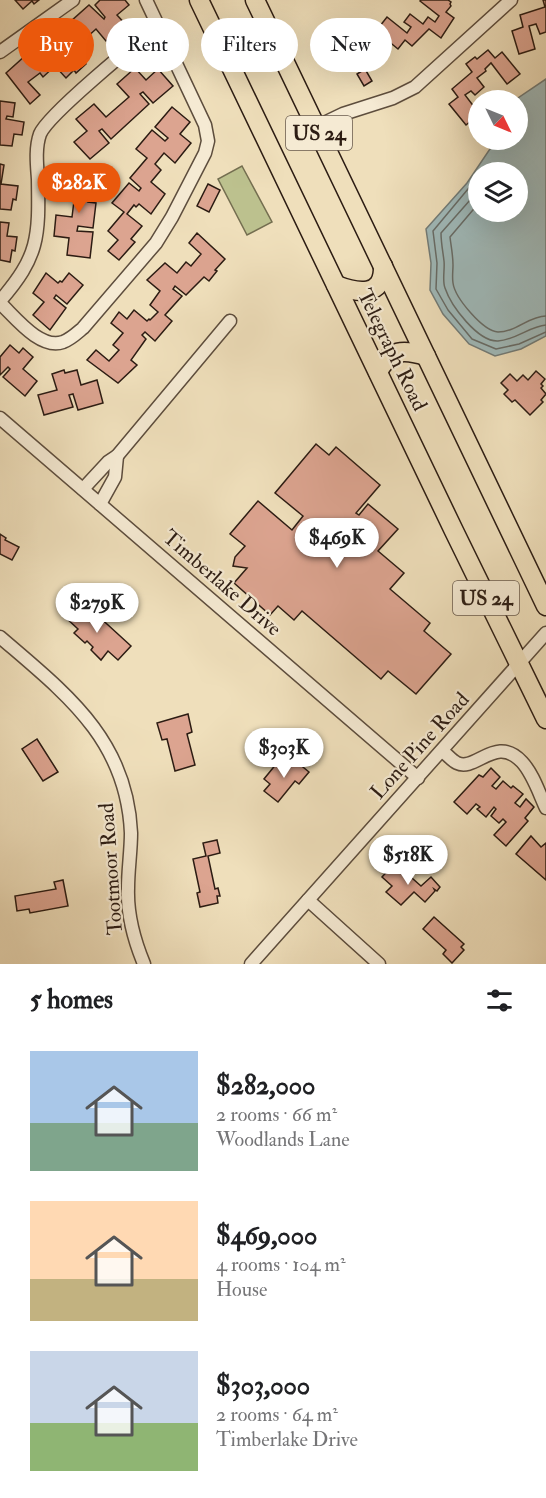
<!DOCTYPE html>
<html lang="en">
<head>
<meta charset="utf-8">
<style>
	body { margin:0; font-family:"IM FELL Double Pica",serif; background:#f6f6f6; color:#202124; height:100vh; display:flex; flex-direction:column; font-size:22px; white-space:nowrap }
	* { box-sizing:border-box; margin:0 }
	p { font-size:20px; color:#757577 }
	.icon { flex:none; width:33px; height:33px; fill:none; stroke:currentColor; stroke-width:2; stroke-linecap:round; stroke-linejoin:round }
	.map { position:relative; height:964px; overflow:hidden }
	.side { display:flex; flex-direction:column; background:#fff; flex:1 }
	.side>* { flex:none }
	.top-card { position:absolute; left:18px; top:18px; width:510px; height:54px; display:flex; gap:12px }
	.needle { width:39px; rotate:133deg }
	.buttons { position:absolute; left:468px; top:90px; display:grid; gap:12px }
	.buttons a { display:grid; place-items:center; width:60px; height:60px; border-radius:50%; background:#fff; box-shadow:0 6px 24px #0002; font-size:30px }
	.price { position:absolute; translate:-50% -51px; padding:0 14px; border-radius:21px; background:#fff; color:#222; font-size:20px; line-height:39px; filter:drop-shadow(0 2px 3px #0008) }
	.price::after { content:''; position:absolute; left:50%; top:36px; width:18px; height:14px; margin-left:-9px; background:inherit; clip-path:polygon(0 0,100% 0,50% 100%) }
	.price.on { background:#ea580c; color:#fff }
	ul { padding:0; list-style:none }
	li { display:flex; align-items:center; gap:18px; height:150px; padding:0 30px }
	li span { display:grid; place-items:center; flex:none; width:168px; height:120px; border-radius:0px; color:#555 }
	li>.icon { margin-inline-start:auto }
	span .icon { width:72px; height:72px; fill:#fffc; stroke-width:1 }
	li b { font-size:26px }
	h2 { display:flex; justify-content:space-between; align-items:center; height:72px; padding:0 30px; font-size:26px }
	.chip { padding:0 21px; border-radius:27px; background:#fff; box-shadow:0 6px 24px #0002; font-size:21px; line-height:54px }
	.chip.on { background:#ea580c; color:#fff }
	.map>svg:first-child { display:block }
	.garden { fill:#bcc18e; stroke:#746e50; stroke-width:1.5 }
	.water { fill:#9fbabb; stroke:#717b78; stroke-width:1.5; fill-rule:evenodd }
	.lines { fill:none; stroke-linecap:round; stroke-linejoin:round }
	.shore { stroke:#666b67; stroke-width:1.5 }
	.building { fill:#dca490; stroke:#2c1c13; stroke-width:1.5 }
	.minor-casing { stroke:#5d4d3d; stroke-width:15 }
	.highway-casing { stroke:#2c1c13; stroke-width:21 }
	.minor { stroke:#f5ead3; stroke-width:12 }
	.highway { stroke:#efdfbb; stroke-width:18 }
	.labels { text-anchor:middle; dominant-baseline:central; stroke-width:4.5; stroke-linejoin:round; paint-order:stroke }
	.shield { fill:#f5ead3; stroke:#685a4d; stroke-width:1.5 }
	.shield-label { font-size:20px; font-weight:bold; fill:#2c1c13 }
	.street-label { font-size:21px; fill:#2c1c13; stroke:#f5ead3 }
</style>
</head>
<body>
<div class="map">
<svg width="546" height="964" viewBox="0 0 546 964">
	<rect width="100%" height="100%" fill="#efdfbb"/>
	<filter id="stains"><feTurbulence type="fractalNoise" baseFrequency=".00333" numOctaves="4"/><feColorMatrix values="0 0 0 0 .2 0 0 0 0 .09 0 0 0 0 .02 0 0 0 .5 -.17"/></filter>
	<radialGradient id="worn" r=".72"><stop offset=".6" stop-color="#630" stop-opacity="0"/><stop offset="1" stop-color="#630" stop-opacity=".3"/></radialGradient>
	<path class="garden" d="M242,166L272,222L247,235L218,179Z"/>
	<path class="water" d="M546,79V336L521,349L495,356L469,344L443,314L430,290L431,263L426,229L467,183L496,140H518V100H515ZM478,172H518V212H478Z"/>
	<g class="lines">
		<g class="shore">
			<path d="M478,177L433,231L437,263L436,289L448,310L472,339L496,349L519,344L546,332"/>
			<path d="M478,191L441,233C441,243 443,252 444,261C445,270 442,280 445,288C451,306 478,342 498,341C516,340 530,326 546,325"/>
			<path d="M478,204L450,237C451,246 453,255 453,265C453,271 452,277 453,283C455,298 483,331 498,332C516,332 529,316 546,316"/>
		</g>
	</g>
	<g class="building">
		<path d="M15,0H39L34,4L32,1L23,9Z"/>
		<path d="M100,0H125L129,5L117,15L128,27L119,36L116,33L106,41L96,29L85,39L88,42L76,52L86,64L76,73L74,70L66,78L55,66L43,77L40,73L28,82L40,95L30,104L6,73L25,56L27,59L47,41L58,54L60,52L62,55L64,54L53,42L72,25L70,22L89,5L104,19L105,17L95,5Z"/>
		<path d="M421,0H448L451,2L450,4L451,6L446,12L454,18L441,38L429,29L412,46L405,40L398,49L376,31L387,17L407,33L411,27L404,22L410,14L423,24L428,17L435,22L439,16L420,1Z"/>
		<path d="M543,0H546V32L540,34L536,24L529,26L535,49L519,54L512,31L523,27L520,15L545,7Z"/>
		<path d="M488,50L495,58L502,52L520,74L507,84L491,63L485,69L486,71L477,78L484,87L475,95L471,91L465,95L478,112V115L466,125L449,104L458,97L452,89L472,72L466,64L475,57L477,59Z"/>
		<path d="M135,68L146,80L158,69L173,86L153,103L143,92L140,94L149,104L111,139L102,129L99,131L109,143L90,159L74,142L87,131L76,119L94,104L106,117L129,97L117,84Z"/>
		<path d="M365,69L372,81L364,86L357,74Z"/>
		<path d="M0,101L15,103L13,117L7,116L6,119L24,122L22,135L14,134L12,146L0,145Z"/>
		<path d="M172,107L190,122L180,134L191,143L175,163L164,153L155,164L161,170L151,182L165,194L151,214L139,204L136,207L134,205L127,214L142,226L131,239L135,242L119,260L108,251L118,240L108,231L124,212L112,203L129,183L139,191L141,188L130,178L147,158L136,149L152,130L165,141L168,138L155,127Z"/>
		<path d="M0,164L4,165L1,184L18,186L16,200L13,199L11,210L0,209Z"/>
		<path d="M76,172L99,174L96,199L89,198L88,202L96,203L93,228L78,226L77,231L93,232L90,258L67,255L69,238L54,236L56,215L72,217L74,201L57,199L58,187L74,188Z"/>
		<path d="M208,184L220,190L209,212L197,206Z"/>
		<path d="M0,222L9,223L7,236L17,237L15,251L12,250L10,262L0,260Z"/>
		<path d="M197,233L225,259L215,270L217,271L209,281L204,277L186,295L175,286L173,289L182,296L165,315L172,321L155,341L145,332L142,335L146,339L131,360L137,365L118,383L87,360L96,350L109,361L119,350L113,345L123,333L111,323L119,312L127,319L134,310L147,321L149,319L150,320L158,312L150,305L160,291L147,280L165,263L177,273L186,262L191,266L201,254L189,243Z"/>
		<path d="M46,273L58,283L60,281L62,282L69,273L83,285L67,304L56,295L54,298L66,308L50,330L33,315L44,302L33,293Z"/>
		<path d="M10,345L19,353L23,348L33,357L23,369L37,381L25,396L3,377L10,369L8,367L0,375V357Z"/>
		<path d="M64,370L65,373L77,370L81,385L97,380L103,403L78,410L73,394L69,395L73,407L44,415L38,395L57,390L52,374Z"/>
		<path d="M536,371L545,379L541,384L543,386L541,388L546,394L541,400L543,402L530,415L515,400L512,402L504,394L508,390L501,383L510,374L517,381L523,375L528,380Z"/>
		<path d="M316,444L329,455L336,447L380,485L356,513L359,515L368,504L398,529L378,551L404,573L390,589L430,623L424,631L451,654L416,694L388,671L381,679L302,611L294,620L278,606L270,615L234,583L247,568L233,566L235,557L245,546L230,534L258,501L292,530L303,516L275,493Z"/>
		<path d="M0,534L6,538L5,540L19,547L12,560L0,554Z"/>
		<path d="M76,604L92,618L96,614L131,646L118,660L108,651L101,660L91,650L93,647L87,641L85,643L74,633L78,629L65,617Z"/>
		<path d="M188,714L192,732L187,734L195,765L175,771L167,739L162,740L157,723Z"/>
		<path d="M37,739L58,772L43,781L22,749Z"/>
		<path d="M292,758L309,772L299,784L295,781L278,802L264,791L270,784L264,779L277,763L283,768Z"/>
		<path d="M491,768L500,777L492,786L496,789L503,781L511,788L513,786L523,794L515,803L520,807L526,799L534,807L525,818L528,821L506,846L494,835L506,822L503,819L499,823L491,816L496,809L494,807L486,817L477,809L480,807L476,804L467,814L454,802L479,775L483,777Z"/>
		<path d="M531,836L541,847L546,843V880L516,854Z"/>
		<path d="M217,840L220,853L208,856L215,889L218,888L220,896H217L218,903L200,907L197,893L200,892L193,859L206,856L203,843Z"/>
		<path d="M395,863L421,886L431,877L440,887L437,891L434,889L435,891L425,902L414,892L401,905L386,892L392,886L382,877Z"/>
		<path d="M63,880L68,906L30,913L29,909L17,911L15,896L56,889L54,882Z"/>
		<path d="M434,917L464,944L461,947L464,950L452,963L443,954L446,950L423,929Z"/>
	</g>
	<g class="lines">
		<defs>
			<g id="minor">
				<path d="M0,52L73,0"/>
				<path d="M316,127L343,114L393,98L415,87L511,0"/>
				<path d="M0,301C39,256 39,238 38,179C37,165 35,148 40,134C48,115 137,41 158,27"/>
				<path d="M0,303C15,317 40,350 63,342C71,339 77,333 83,328L156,243L172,217L205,153L208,141L205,125L146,0"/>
				<path d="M0,418L418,778"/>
				<path d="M83,489L108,462L117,456L230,321"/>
				<path d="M100,504L115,477L117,456"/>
				<path d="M0,637C65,693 127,739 131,833C131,851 128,870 128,888C127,915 134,940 144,964"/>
				<path d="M442,751C447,754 451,760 457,763C476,772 496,734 522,762C533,774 539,793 546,808"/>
				<path d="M308,900L379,964"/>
				<path d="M251,964L546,633"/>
			</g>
			<g id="highway">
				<path d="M199,0L454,531L546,719"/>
				<path d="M255,0L546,606"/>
				<path d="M336,285C357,293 384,298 383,266"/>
				<path d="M378,372C390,349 403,349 426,356"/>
			</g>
		</defs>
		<use href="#minor" class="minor-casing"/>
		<use href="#highway" class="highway-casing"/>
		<use href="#minor" class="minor"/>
		<use href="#highway" class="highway"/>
	</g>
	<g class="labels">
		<g class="shield">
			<rect x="286" y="116" width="66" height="34" rx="4.5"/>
			<rect x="453" y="581" width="66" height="34" rx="4.5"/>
		</g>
		<g class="shield-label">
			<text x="319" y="133">US 24</text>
			<text x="486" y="598">US 24</text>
		</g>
		<g class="street-label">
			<text transform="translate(392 350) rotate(64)">Telegraph Road</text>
			<text transform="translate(222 583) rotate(41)">Timberlake Drive</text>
			<text transform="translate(420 746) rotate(-48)">Lone Pine Road</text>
			<text transform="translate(111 869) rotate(-94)">Tootmoor Road</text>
		</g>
	</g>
	<rect width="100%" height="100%" filter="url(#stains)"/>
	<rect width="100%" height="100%" fill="url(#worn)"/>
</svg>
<div class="buttons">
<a><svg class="needle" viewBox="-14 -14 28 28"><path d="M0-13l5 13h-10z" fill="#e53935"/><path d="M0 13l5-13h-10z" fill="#757577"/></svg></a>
<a><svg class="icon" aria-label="layers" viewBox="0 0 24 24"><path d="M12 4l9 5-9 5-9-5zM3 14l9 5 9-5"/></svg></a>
</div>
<b class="price on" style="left:79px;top:214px">$282K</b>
<b class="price" style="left:337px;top:569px">$469K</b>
<b class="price" style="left:97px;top:634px">$279K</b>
<b class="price" style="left:284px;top:779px">$303K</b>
<b class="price" style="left:408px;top:886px">$518K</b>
<div class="top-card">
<a class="chip on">Buy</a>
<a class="chip">Rent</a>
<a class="chip">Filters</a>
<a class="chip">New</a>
</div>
</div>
<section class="side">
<h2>5 homes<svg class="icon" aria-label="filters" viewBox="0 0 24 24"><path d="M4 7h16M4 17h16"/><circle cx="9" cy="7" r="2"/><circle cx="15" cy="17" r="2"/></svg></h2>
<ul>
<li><span style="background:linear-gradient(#a9c7e8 60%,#7fa58c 0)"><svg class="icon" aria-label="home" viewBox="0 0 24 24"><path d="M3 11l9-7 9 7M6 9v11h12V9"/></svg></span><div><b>$282,000</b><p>2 rooms · 66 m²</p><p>Woodlands Lane</p></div></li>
<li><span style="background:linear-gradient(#ffd9b3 65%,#c2b280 0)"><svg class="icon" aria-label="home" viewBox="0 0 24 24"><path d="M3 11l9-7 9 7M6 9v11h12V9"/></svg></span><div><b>$469,000</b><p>4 rooms · 104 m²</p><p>House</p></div></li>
<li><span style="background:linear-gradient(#c9d6e8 60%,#8fb573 0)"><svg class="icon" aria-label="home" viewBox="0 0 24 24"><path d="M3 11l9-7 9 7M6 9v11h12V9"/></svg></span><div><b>$303,000</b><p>2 rooms · 64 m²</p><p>Timberlake Drive</p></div></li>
</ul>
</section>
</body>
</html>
